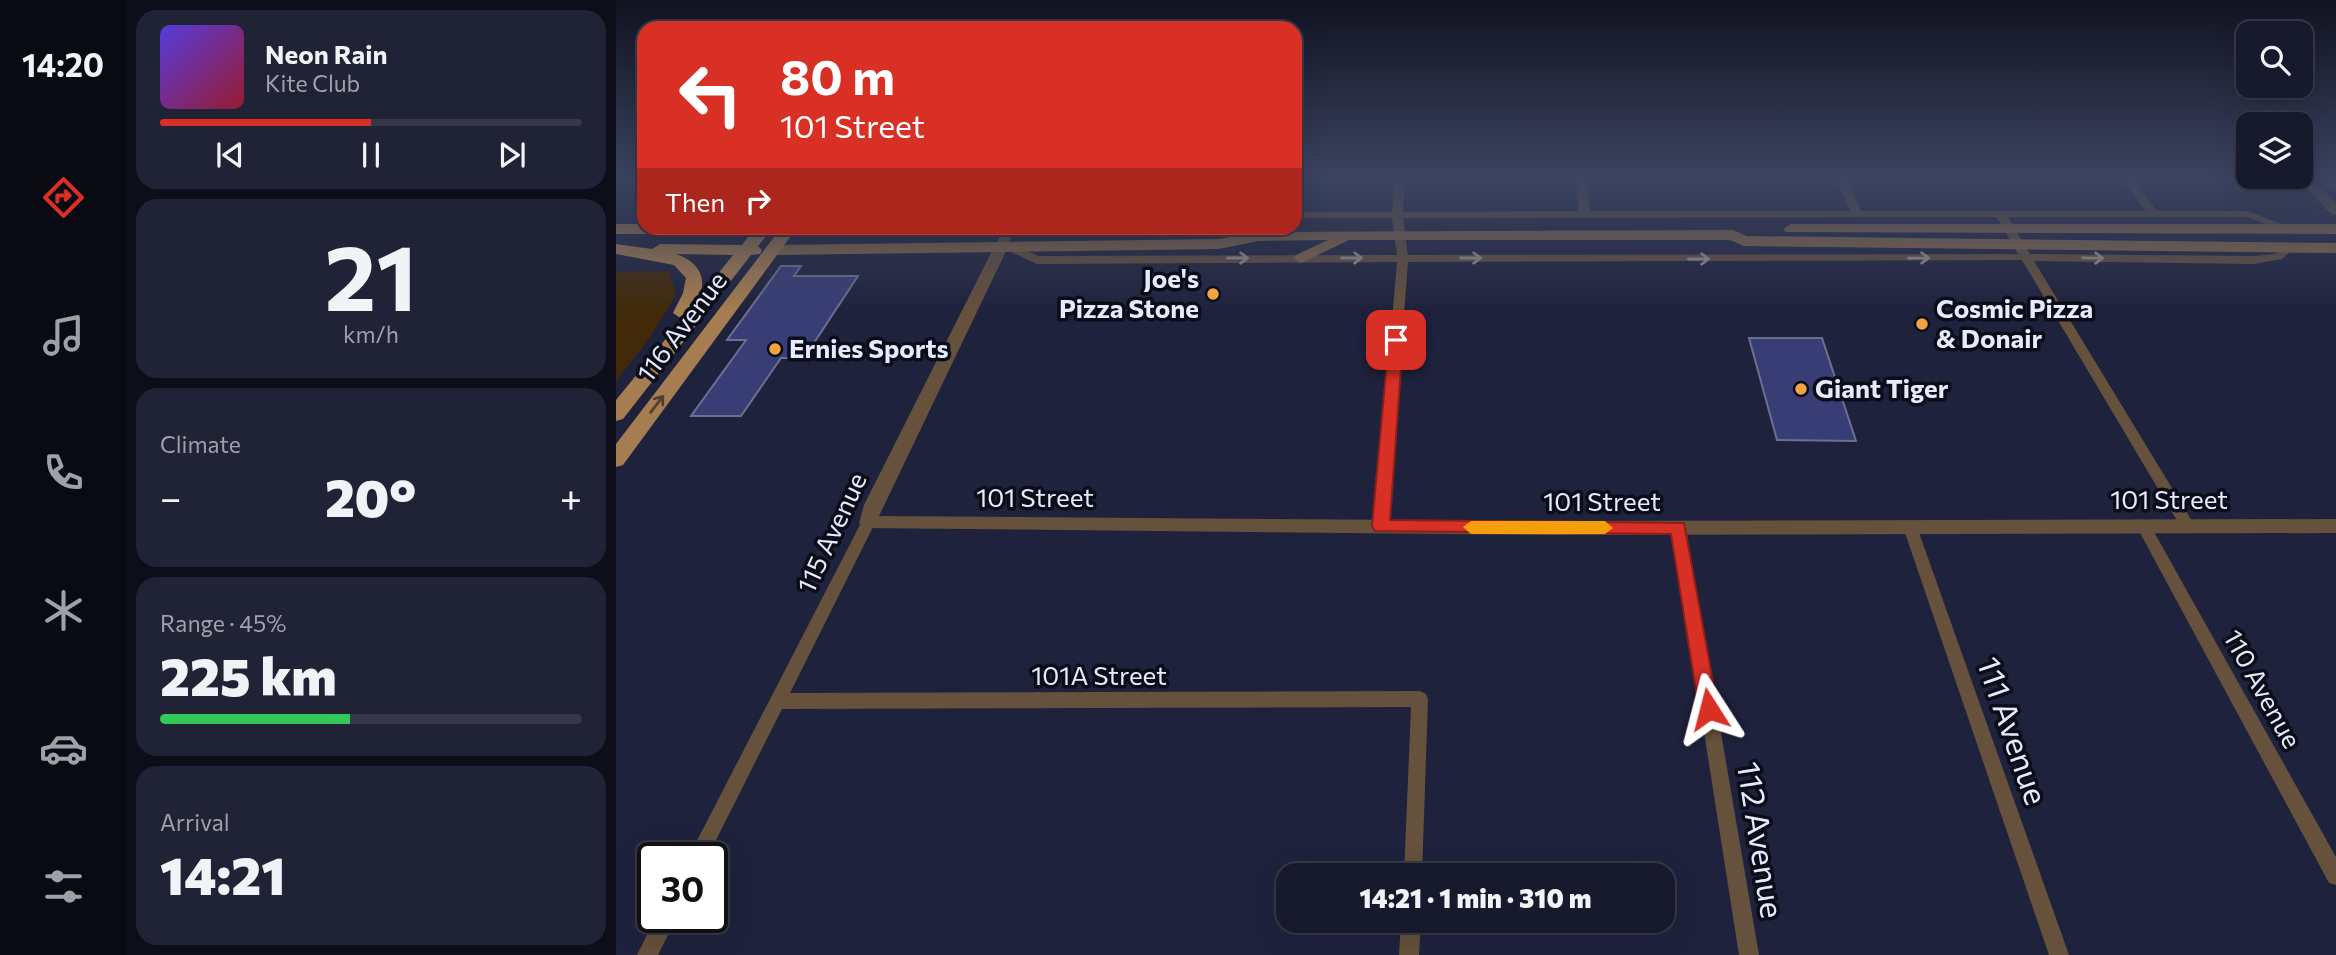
<!DOCTYPE html>
<meta charset="utf-8">
<style>
:root{--surface:#171a2d;--page:#202335;--text:#f1f3f6;--muted:#9ea1aa;--line:#363849;--accent:#d93025}
body{margin:0;font-family:Commissioner,sans-serif;background:var(--page);color:var(--text);height:100vh;display:flex;flex-direction:column;font-size:26px;white-space:nowrap}
*{box-sizing:border-box;margin:0}
p{font-size:23px;color:var(--muted)}
.icon{flex:none;width:38px;height:38px;fill:none;stroke:currentColor;stroke-width:2;stroke-linecap:round;stroke-linejoin:round}
.map{position:relative;flex:1;overflow:hidden}
.drawer{display:flex;flex-direction:column;gap:10px;padding:10px;background:#0d0e19;width:490px}
.drawer>*{flex:none}
.banner{position:absolute;left:21px;top:21px;width:665px;height:214px;border-radius:21px;box-shadow:0 7px 28px #0002,0 0 0 2px var(--line);background:#d93025;color:#fff;overflow:hidden}
.controls{position:absolute;left:1620px;top:21px;display:grid;gap:14px}
.controls a{display:grid;place-items:center;width:77px;height:77px;border-radius:14px;background:var(--surface);box-shadow:0 7px 28px #0002,0 0 0 2px var(--line);font-size:35px}
.speed{position:absolute;left:21px;top:842px;display:flex;gap:14px;font-size:35px;font-weight:700;text-align:center}
.speed>*{display:grid;place-content:center;width:91px;height:91px;border-radius:50%;background:var(--surface);box-shadow:0 7px 28px #0002,0 0 0 2px var(--line);line-height:1}
.speed .limit{border:4px solid #111;border-radius:10px;background:#fff;color:#111}
.pin{position:absolute;display:grid;place-items:center;width:60px;height:60px;color:#fff;margin:-30px;border-radius:14px;box-shadow:0 4px 10px #0006}
.me{position:absolute;width:77px;margin:-38px;rotate:351deg;stroke-linejoin:round;filter:drop-shadow(0 0 5px #0008)}
.turn{display:flex;align-items:center;gap:24px;height:147px;padding:0 28px;font-size:32px}
.turn .icon{width:91px;height:91px;stroke-width:2.5}
.turn b{display:block;font-size:49px;line-height:60px}
.then{display:flex;align-items:center;height:66px;padding:0 28px;background:#0003;gap:14px;font-size:26px}
.big{font-size:52px;font-weight:800;line-height:1.1}
.drawer .tile{flex:1;display:flex;flex-direction:column;justify-content:center;gap:10px;min-width:0;padding:0 24px;border-radius:21px;background:var(--page)}
.drawer .dial{align-items:center;gap:0}
.dial b{font-size:91px;line-height:1}
.song{display:flex;align-items:center;gap:21px}
.cover{width:84px;height:84px;border-radius:10px;background:linear-gradient(135deg,hsl(250 70% 55%),hsl(350 70% 35%))}
.played{height:7px;border-radius:4px;background:linear-gradient(90deg,var(--accent) 50%,var(--line) 50%)}
.keys{display:flex;justify-content:space-around;direction:ltr}
.heat{display:flex;justify-content:space-between;align-items:center;font-size:38px;direction:ltr}
.charge{height:10px;border-radius:5px;background:linear-gradient(90deg,#34c759 45%,var(--line) 0)}
.trip{position:absolute;left:660px;top:863px;width:399px;height:70px;border-radius:21px;background:var(--surface);box-shadow:0 7px 28px #0002,0 0 0 2px var(--line);font-weight:800;line-height:70px;text-align:center}
main{display:flex;flex:1;min-height:0}
.tabs{display:flex;flex-direction:column;width:126px;justify-content:space-around;align-items:center;background:#090a12;color:var(--muted)}
.tabs .icon{width:49px;height:49px}
.tabs .active{color:var(--accent)}
.tabs b{font-size:32px;color:var(--text)}
.map>svg:first-child{display:block}
.green{fill:#422909}
.building{fill:#383e75;stroke:#6b708f;stroke-width:2}
.lines{fill:none;stroke-linecap:round;stroke-linejoin:round}
.minor{fill:#65513c;fill-rule:evenodd}
.tertiary{fill:#65513c;fill-rule:evenodd}
.secondary{fill:#896a47;fill-rule:evenodd}
.primary{fill:#a57d50;fill-rule:evenodd}
.oneway{stroke:#a09692}
.oneway2{stroke:#503f31}
.route{fill:#d93025;stroke:#8d1f18;stroke-width:2}
.slow{fill:#f59e0b}
.poi-dot{fill:#f3a442;stroke:#0b0d18;stroke-width:2.5}
.labels{text-anchor:middle;stroke-width:7;stroke-linejoin:round;paint-order:stroke}
.poi-label{font-size:26px;font-weight:bold;fill:#e7eafc;stroke:#0b0d18;text-anchor:start}
.street-label{font-size:26px;fill:#e7eafc;stroke:#0b0d18}
.near-street-label{font-size:32px;fill:#e7eafc;stroke:#0b0d18}
</style>
<main>
<nav class="tabs">
<b>14:20</b>
<svg class="icon active" aria-label="directions" viewBox="0 0 24 24"><path d="M12 3l9 9-9 9-9-9zM9 14v-3h6M13 9l2 2-2 2"/></svg>
<svg class="icon" aria-label="music" viewBox="0 0 24 24"><path d="M9 18V5l10-2v13"/><circle cx="6" cy="18" r="3"/><circle cx="16" cy="16" r="3"/></svg>
<svg class="icon" aria-label="phone" viewBox="0 0 24 24"><path d="M5 4h4l2 5-3 2q2 4 5 5l2-3 5 2v4C11 20 4 13 5 4z"/></svg>
<svg class="icon" aria-label="climate" viewBox="0 0 24 24"><path d="M12 3v18M4 7l16 10M4 17L20 7"/></svg>
<svg class="icon" aria-label="car" viewBox="0 0 24 24"><path d="M5 17H2v-5l4-1 3-4h7l3 4 3 1v5h-3M9 17h6M6 11h13"/><circle cx="7" cy="17" r="2"/><circle cx="17" cy="17" r="2"/></svg>
<svg class="icon" aria-label="filters" viewBox="0 0 24 24"><path d="M4 7h16M4 17h16"/><circle cx="9" cy="7" r="2"/><circle cx="15" cy="17" r="2"/></svg>
</nav>
<section class="drawer">
<div class="tile">
<div class="song"><i class="cover"></i><div><b>Neon Rain</b><p>Kite Club</p></div></div>
<div class="played"></div>
<div class="keys"><svg class="icon" aria-label="previous" viewBox="0 0 24 24"><path d="M18 5L8 12l10 7zM5 5v14"/></svg><svg class="icon" aria-label="pause" viewBox="0 0 24 24"><path d="M8 5v14M16 5v14"/></svg><svg class="icon" aria-label="next" viewBox="0 0 24 24"><path d="M6 5l10 7-10 7zM19 5v14"/></svg></div>
</div>
<div class="tile dial"><b>21</b><p>km/h</p></div>
<div class="tile"><p>Climate</p>
<div class="heat"><a>−</a><b class="big">20°</b><a>+</a></div>
</div>
<div class="tile"><p>Range · 45%</p><b class="big">225 km</b><div class="charge"></div></div>
<div class="tile"><p>Arrival</p><b class="big">14:21</b></div>
</section>
<div class="map">
<svg width="1720" height="955" viewBox="0 0 1720 955">
<rect width="100%" height="100%" fill="#1f223c"/>
<!-- green -->
<path class="green" d="M53,271L60,295L31,342L0,381V272Z"/>
<!-- building -->
<path class="building" d="M165,266H185L178,276H242L188,358H165L125,416H75L130,340H111Z
M1133,338H1206L1240,441L1161,440Z"/>
<g class="lines">
<!-- minor -->
<path class="minor" d="M779,179H789L787,212L963,211L960,179H970L974,211H1234L1220,179H1230L1245,211H1530L1506,179H1516L1541,211H1632L1678,229L1673,232L1631,217H1392L1414,254L1637,256L1659,254L1672,245L1678,248L1666,259L1637,264L1418,261L1576,521L1578,525L1576,529H1566L1406,260L792,262L772,526L770,530H760L758,526L781,262L421,264L380,245L388,228H398L392,244L423,256L781,255L776,218H679V212H776ZM1381,217L1402,254L792,255L787,218Z
M252,517L257,519L259,523L174,693L804,691L810,694L812,699L806,875H788L795,707L166,709L91,858H72L247,519Z
M1294,521L1299,523L1301,527L1453,955H1433L1287,527L1289,523Z
M1528,521L1533,523L1720,857V885L1713,883L1523,531L1521,527L1523,523Z
M1063,522L1068,524L1070,528L1143,955H1123L1056,528L1058,524Z
M40,917H61L42,955H21Z
M785,920H805L803,955H783Z"/>
<!-- tertiary -->
<path class="tertiary" d="M1682,179H1695L1720,203V215L1715,214Z
M1704,179H1717L1720,181V192Z
M386,241L393,245L263,516L932,521L1720,519V533L932,535L246,528L243,523L248,505L379,245Z"/>
<!-- secondary -->
<path class="secondary" d="M1175,224H1720V234L1170,232L1167,229Z
M166,228H343L335,233L172,234L167,232Z
M412,228H623L638,232L1117,230L1131,236L1720,243V253L1128,246L1114,240H733L685,263L677,258L680,255L712,240L642,241L603,249L157,255L149,250L157,245L603,239L620,236L605,233H420Z"/>
<!-- primary -->
<path class="primary" d="M0,224H28V228L163,229L152,234L142,246L146,250L144,254L135,255L7,419L0,421V400L66,319L57,313L67,293L70,278L58,265L0,254V244L36,249L44,244L126,245L134,234H0ZM60,254L117,255L82,299C93,277 81,261 60,254Z
M165,228L180,229L7,465L0,467V444Z"/>
</g>
<!-- one-way arrows -->
<defs><path id="oneway-shaft" d="M-6 0H5M1.5-3L5.5 0L1.5 3" fill="none" stroke-width="1.6" stroke-linecap="round" stroke-linejoin="round" transform="scale(1.75)"/></defs>
<g class="oneway">
<use href="#oneway-shaft" transform="translate(622 258)"/>
<use href="#oneway-shaft" transform="translate(736 258)"/>
<use href="#oneway-shaft" transform="translate(855 258)"/>
<use href="#oneway-shaft" transform="translate(1303 258) rotate(-1)"/>
<use href="#oneway-shaft" transform="translate(1477 258) rotate(1)"/>
<use href="#oneway-shaft" transform="translate(1083 259)"/>
</g>
<use class="oneway2" href="#oneway-shaft" transform="translate(41 404) rotate(-53)"/>
<!-- sky -->
<linearGradient id="sky" x2="0" y2="1"><stop stop-color="#111321"/><stop offset="0.57" stop-color="#3c4461"/><stop offset="1" stop-color="#3c4461" stop-opacity="0"/></linearGradient>
<rect width="1720" height="312" fill="url(#sky)"/>
<!-- route -->
<path class="route" d="M780,335L787,340L774,520L1068,523L1102,709L1099,715L1093,718L1086,715L1083,709L1055,534L759,531L756,526L773,340Z"/>
<!-- slow -->
<path class="slow" d="M855,521H989L997,528L989,534H855L847,527Z"/>
<!-- markers -->
<g class="poi-dot">
<circle cx="597" cy="294" r="7"/>
<circle cx="1306" cy="324" r="7"/>
<circle cx="159" cy="349" r="7"/>
<circle cx="1185" cy="389" r="7"/>
</g>
<g class="labels">
<!-- poi labels -->
<g class="poi-label">
<text x="583" y="288" text-anchor="end">Joe's<tspan x="583" dy="30">Pizza Stone</tspan></text>
<text x="1320" y="318">Cosmic Pizza<tspan x="1320" dy="30">&amp; Donair</tspan></text>
<text x="173" y="358">Ernies Sports</text>
<text x="1199" y="398">Giant Tiger</text>
</g>
<!-- street labels -->
<g class="street-label">
<text transform="translate(66 327) rotate(-53)" y="9">116 Avenue</text>
<text x="419" y="507">101 Street</text>
<text x="1553" y="509">101 Street</text>
<text x="986" y="511">101 Street</text>
<text transform="translate(216 533) rotate(-65)" y="9">115 Avenue</text>
<text x="483" y="685">101A Street</text>
<text transform="translate(1646 689) rotate(61)" y="9">110 Avenue</text>
</g>
<!-- near-street labels -->
<g class="near-street-label">
<text transform="translate(1396 731) rotate(71)" y="11">111 Avenue</text>
<text transform="translate(1144 840) rotate(81)" y="11">112 Avenue</text>
</g>
</g>
</svg>
<div class="controls">
<a><svg class="icon" aria-label="search" viewBox="0 0 24 24"><circle cx="10" cy="10" r="6"/><path d="M15 15l6 6"/></svg></a>
<a><svg class="icon" aria-label="layers" viewBox="0 0 24 24"><path d="M12 4l9 5-9 5-9-5zM3 14l9 5 9-5"/></svg></a>
</div>
<div class="speed"><div class="limit">30</div></div>
<div class="pin" style="left:780px;top:340px;background:#d93025"><svg class="icon" aria-label="arrive" viewBox="0 0 24 24"><path d="M6 21V4h12l-3 4 3 4H6"/></svg></div>
<svg class="me" style="left:1093px;top:709px" viewBox="-20 -20 40 40"><path d="M0-17L14 15 0 8-14 15z" fill="#d93025" stroke="#fff" stroke-width="4"/></svg>
<div class="trip">14:21 · 1 min · 310 m</div>
<div class="banner">
<div class="turn"><svg class="icon" aria-label="left" viewBox="0 0 24 24"><path d="M17 20v-9H6M10 6l-5 5 5 5"/></svg><div><b>80 m</b>101 Street</div></div>
<div class="then">Then<svg class="icon" aria-label="right" viewBox="0 0 24 24"><path d="M7 20v-9h11M14 6l5 5-5 5"/></svg></div>
</div>
</div>
</main>
